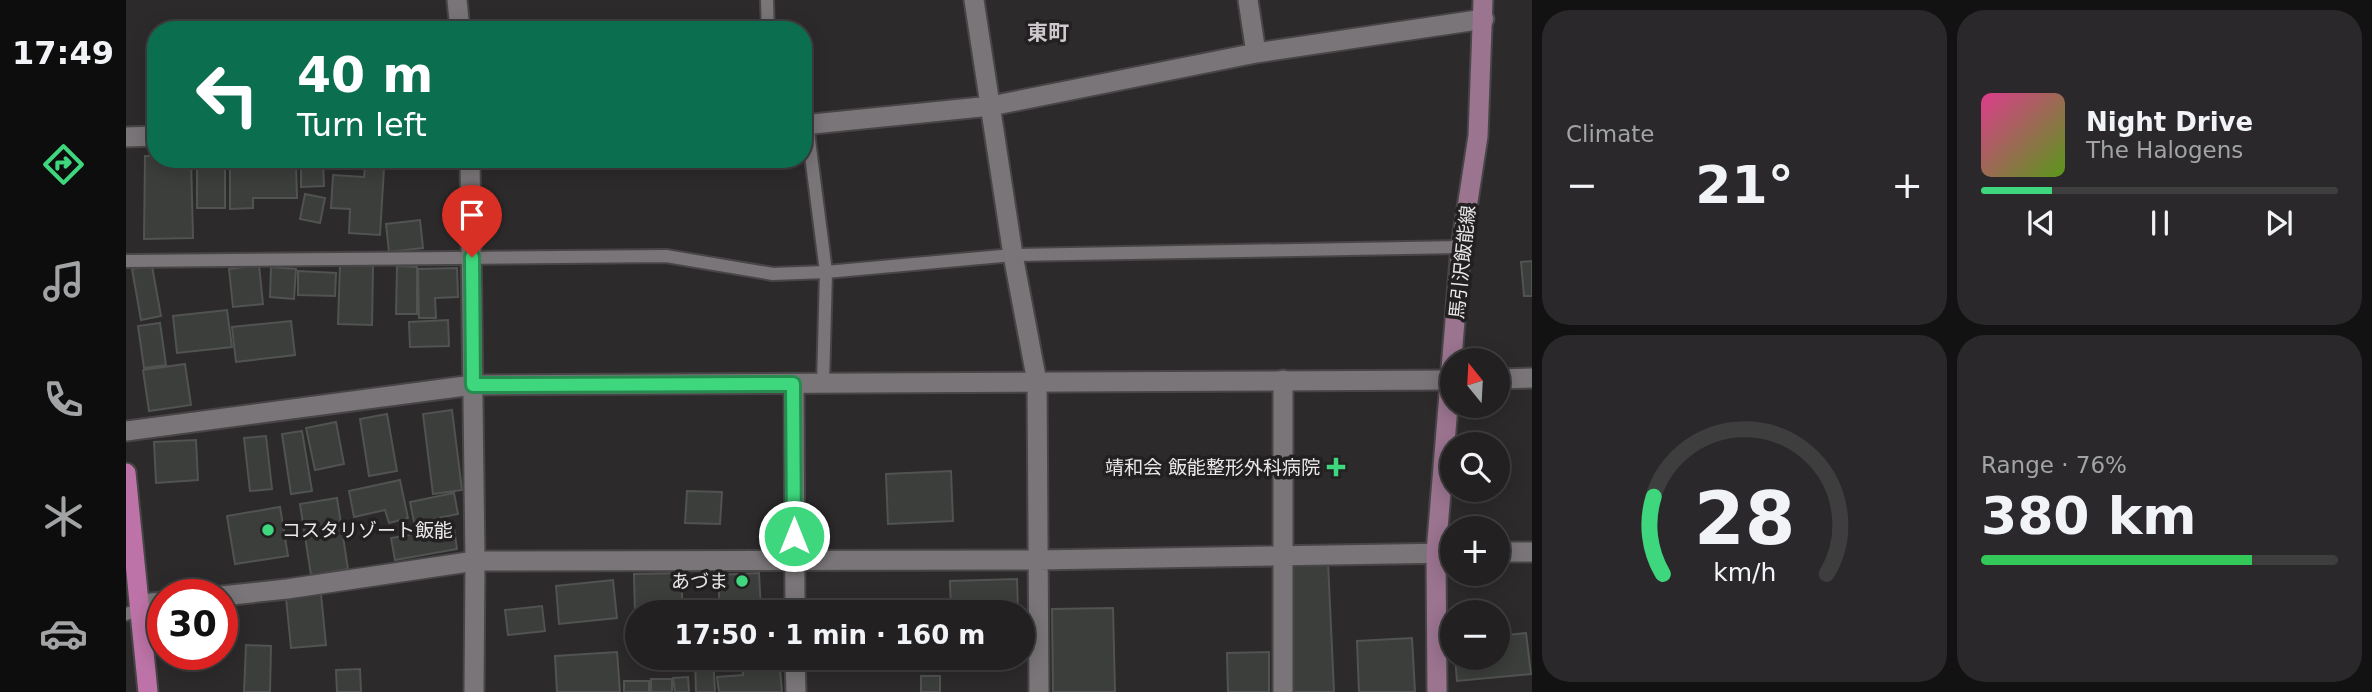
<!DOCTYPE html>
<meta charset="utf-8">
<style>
:root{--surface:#222021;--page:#2a282a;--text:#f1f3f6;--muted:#a2a3a5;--line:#3f3e3f;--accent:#3ed77d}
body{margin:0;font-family:"DejaVu Sans","Noto Sans JP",sans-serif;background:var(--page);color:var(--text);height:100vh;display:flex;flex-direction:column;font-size:26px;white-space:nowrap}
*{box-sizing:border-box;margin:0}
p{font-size:23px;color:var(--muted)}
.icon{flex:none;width:38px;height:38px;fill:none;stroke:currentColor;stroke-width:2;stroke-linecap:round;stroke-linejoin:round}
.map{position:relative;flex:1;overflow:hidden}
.sheet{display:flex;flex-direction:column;gap:10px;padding:10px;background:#131212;width:840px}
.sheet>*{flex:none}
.top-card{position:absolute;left:21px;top:21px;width:665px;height:147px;border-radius:28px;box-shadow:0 4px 18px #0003,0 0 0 2px var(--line);background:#0b6e4f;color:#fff;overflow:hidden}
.needle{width:46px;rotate:342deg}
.tools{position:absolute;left:1314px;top:348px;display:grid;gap:14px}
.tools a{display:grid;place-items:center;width:70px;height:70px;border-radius:50%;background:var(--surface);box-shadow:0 4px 18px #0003,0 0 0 2px var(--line);font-size:35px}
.speed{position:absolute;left:21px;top:579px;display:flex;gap:14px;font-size:35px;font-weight:700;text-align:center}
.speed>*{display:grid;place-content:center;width:91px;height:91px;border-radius:50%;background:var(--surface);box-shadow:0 4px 18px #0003,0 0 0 2px var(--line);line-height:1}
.speed .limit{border:10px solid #d22;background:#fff;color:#111}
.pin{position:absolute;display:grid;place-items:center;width:60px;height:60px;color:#fff;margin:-72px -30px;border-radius:50% 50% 50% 0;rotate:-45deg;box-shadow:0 0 7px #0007}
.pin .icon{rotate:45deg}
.me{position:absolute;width:77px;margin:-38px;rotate:0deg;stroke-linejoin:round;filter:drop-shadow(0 0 5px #0008)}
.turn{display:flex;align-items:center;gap:24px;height:147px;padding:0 35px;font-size:32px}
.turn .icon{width:91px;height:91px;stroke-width:2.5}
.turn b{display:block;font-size:49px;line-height:60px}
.big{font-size:52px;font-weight:700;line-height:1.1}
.sheet .card{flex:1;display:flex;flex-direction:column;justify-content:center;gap:10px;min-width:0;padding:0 24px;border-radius:28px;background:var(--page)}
.sheet .dial{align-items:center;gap:0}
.dial svg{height:182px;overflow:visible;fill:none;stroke:var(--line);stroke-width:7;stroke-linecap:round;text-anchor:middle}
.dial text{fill:var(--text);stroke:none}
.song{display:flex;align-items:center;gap:21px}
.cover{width:84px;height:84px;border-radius:10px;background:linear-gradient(135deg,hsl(330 70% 55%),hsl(90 70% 35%))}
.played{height:7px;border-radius:4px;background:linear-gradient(90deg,var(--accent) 20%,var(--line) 20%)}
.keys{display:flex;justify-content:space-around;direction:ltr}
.heat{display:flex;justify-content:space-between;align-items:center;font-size:38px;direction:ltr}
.charge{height:10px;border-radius:5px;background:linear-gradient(90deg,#34c759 76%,var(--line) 0)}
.sheet .tiles{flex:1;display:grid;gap:10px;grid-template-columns:repeat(2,1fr)}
.trip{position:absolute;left:499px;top:600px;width:410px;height:70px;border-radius:35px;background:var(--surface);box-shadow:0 4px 18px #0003,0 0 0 2px var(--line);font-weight:700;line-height:70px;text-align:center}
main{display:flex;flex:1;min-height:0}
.dock{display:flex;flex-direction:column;width:126px;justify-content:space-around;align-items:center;background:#0e0d0d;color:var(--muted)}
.dock .icon{width:49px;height:49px}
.dock .on{color:var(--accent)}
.dock b{font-size:32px;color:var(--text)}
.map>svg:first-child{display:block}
.building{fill:#3b3e3b;stroke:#505351;stroke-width:2}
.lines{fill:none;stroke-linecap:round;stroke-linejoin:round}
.service-casing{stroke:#484547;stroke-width:16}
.minor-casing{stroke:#484547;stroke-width:23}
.tertiary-casing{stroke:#484547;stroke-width:23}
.secondary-casing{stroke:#484547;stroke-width:23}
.primary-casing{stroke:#484547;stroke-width:23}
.service{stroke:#797578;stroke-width:12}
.minor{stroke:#797578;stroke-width:19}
.tertiary{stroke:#797578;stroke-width:19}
.secondary{stroke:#9b7490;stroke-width:19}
.primary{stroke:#bd73a7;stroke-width:19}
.route-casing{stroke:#288c51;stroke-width:18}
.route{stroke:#3ed77d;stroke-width:12}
.poi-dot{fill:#3ed77d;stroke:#232022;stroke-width:2.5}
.labels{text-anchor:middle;stroke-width:7;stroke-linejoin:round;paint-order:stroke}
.street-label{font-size:19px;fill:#eae7e9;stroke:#232022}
.poi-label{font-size:19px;fill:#eae7e9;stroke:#232022;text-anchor:end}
.neighbourhood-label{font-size:21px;font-weight:bold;fill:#cdc9cc;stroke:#232022}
</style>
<main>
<nav class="dock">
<b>17:49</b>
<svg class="icon on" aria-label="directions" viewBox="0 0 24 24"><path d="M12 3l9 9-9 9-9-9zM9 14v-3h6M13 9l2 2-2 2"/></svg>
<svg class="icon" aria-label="music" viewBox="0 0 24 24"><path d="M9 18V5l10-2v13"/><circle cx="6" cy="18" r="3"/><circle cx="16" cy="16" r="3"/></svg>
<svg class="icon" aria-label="phone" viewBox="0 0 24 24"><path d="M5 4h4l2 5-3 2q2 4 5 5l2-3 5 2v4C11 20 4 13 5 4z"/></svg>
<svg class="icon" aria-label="climate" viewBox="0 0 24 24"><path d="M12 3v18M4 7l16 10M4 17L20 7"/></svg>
<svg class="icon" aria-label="car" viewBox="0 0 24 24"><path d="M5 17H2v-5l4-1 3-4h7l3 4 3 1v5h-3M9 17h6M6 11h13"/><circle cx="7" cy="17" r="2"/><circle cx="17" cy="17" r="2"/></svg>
</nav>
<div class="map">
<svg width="1406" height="692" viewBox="0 0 1406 692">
<rect width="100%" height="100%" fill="#2d2a2c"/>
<!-- building -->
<path class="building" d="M19,156H30V159H65L67,238L18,239Z
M175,159H197L198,186L175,187Z
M71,162H99V208H71Z
M104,164H170L171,198H127V208L104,209Z
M239,167L258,168L254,235L223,233L224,209L205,208L207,175L238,177Z
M179,194L199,198L194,223L174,219Z
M294,220L297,248L263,252L260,224Z
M1406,261V296H1398L1395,262Z
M133,265L137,304L107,307L103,269Z
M214,265L247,266L246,325L212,324Z
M26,266L35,316L15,320L6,269Z
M271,266L291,267V314H270Z
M145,267L170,269L168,299L144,297Z
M331,268L332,297L309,298L310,318H293L292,269Z
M172,271L210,273L209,296L172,295Z
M101,310L106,347L51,353L47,316Z
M322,320L323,346L284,347L283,322Z
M165,321L169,355L110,362L106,327Z
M34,323L40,365L18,368L12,326Z
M59,364L65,405L23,411L17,370Z
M326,410L336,490L307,494L297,414Z
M261,414L271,471L243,476L234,419Z
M210,422L218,464L189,470L180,428Z
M176,431L186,491L165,494L156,434Z
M140,436L146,489L124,491L118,438Z
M70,440L72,480L30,483L28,442Z
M825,471L827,521L762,524L760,474Z
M274,480L282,518L263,523L259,510L228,517L223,491Z
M561,491L596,492L594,524L559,523Z
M328,493L332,514L307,519L309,528L290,532L284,502Z
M211,498L222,569L185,575L174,504Z
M154,507L162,556L109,564L101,516Z
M328,528L331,549L269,560L265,538Z
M1202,562L1208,692H1167L1161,564Z
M556,573V612H511V616H509L508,574Z
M633,573L635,611L594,612L592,575Z
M891,579L892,612H825L824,581Z
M487,580L491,618L433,624L430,586Z
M195,594L200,645L165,648L160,598Z
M416,606L419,631L382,635L379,610Z
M987,608L989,692H927L926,609Z
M1400,633L1405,674L1331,681L1329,658H1372V636Z
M1286,638L1289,692H1233L1231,641Z
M120,645L145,646L144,692H118Z
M491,652L494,692H431L429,656Z
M1143,652V692H1102L1101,653Z
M569,658H587L589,692H570Z
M615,658H653L656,692H593L591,677L617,675Z
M770,658H802V666L771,667Z
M234,669L235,692H211L210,670Z
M795,676H814V692H795Z
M562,677L563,692H549L547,678Z
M525,679H546V692H525Z
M498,681H523V692H498Z"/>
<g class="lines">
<!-- service casing -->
<g class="service-casing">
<path id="service" d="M641,0L642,30
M681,124L700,272L697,383
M0,261L540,256L647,274L700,272L887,255L1335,247
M0,614L14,610"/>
</g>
<!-- minor casing -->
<g class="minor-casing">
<path id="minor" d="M331,0L334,30
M848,0L887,255L911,382L913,692
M1122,0L1130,53
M677,125L865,106L1130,53L1358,19
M0,137L30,136
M344,159L349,561L348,692
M668,384L669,612
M1372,552H1406
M96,596L161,589L349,561L912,560L1326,553
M14,604L37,602
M669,658L670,692
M1157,692V380"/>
</g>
<!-- tertiary casing -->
<g class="tertiary-casing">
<path id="tertiary" d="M1372,379L1406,378
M0,431L347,385L1326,380"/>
</g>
<!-- secondary casing -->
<g class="secondary-casing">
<path id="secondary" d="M1311,692L1310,553L1335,247L1352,136L1357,0"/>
</g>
<!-- primary casing -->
<g class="primary-casing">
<path id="primary" d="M0,473L22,692"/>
</g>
<!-- service -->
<use href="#service" class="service"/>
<!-- minor -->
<use href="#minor" class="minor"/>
<!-- tertiary -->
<use href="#tertiary" class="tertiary"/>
<!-- secondary -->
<use href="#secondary" class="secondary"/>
<!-- primary -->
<use href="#primary" class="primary"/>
</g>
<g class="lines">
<!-- route casing -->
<g class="route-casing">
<path id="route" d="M346,257L347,385L667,384L668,536"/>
</g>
<!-- route -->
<use href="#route" class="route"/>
</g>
<!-- markers -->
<g class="poi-dot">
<path d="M1206.5 456.5h7v7h7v7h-7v7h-7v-7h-7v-7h7z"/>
<circle cx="142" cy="530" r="7"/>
<circle cx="616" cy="581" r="7"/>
</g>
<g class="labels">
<!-- street labels -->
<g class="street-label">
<text transform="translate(1336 262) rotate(-84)" y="7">馬引沢飯能線</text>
</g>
<!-- poi labels -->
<g class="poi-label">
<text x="1194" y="474">靖和会 飯能整形外科病院</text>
<text x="156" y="537" text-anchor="start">コスタリゾート飯能</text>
<text x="602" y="588">あづま</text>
</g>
<!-- neighbourhood labels -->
<g class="neighbourhood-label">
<text x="922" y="40">東町</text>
</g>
</g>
</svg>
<div class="tools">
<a><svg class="needle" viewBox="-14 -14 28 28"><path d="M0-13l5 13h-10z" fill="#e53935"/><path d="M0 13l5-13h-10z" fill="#a2a3a5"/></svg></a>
<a><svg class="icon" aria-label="search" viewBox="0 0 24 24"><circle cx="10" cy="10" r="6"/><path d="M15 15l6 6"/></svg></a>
<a>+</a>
<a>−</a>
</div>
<div class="speed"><div class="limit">30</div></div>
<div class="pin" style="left:346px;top:257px;background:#d93025"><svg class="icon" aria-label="arrive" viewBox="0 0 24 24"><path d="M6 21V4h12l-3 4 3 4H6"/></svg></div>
<svg class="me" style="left:668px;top:536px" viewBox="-20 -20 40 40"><circle r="17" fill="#3ed77d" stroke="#fff" stroke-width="3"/><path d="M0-11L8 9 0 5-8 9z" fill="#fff"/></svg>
<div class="trip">17:50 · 1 min · 160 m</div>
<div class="top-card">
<div class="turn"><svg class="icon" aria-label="left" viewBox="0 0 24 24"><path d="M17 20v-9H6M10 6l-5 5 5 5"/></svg><div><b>40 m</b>Turn left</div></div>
</div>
</div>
<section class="sheet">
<div class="tiles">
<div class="card"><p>Climate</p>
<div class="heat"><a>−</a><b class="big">21°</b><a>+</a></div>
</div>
<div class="card">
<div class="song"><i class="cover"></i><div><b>Night Drive</b><p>The Halogens</p></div></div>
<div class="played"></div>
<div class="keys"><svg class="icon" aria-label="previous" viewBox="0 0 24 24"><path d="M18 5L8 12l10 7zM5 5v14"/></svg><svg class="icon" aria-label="pause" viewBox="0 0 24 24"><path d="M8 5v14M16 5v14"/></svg><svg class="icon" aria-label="next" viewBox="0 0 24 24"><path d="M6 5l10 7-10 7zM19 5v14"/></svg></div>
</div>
<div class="card dial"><svg viewBox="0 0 100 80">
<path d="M14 69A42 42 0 1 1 86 69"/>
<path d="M14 69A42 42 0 0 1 10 35" stroke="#3ed77d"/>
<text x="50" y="56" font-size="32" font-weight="700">28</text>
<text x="50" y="72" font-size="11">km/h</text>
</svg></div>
<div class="card"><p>Range · 76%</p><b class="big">380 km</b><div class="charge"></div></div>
</div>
</section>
</main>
